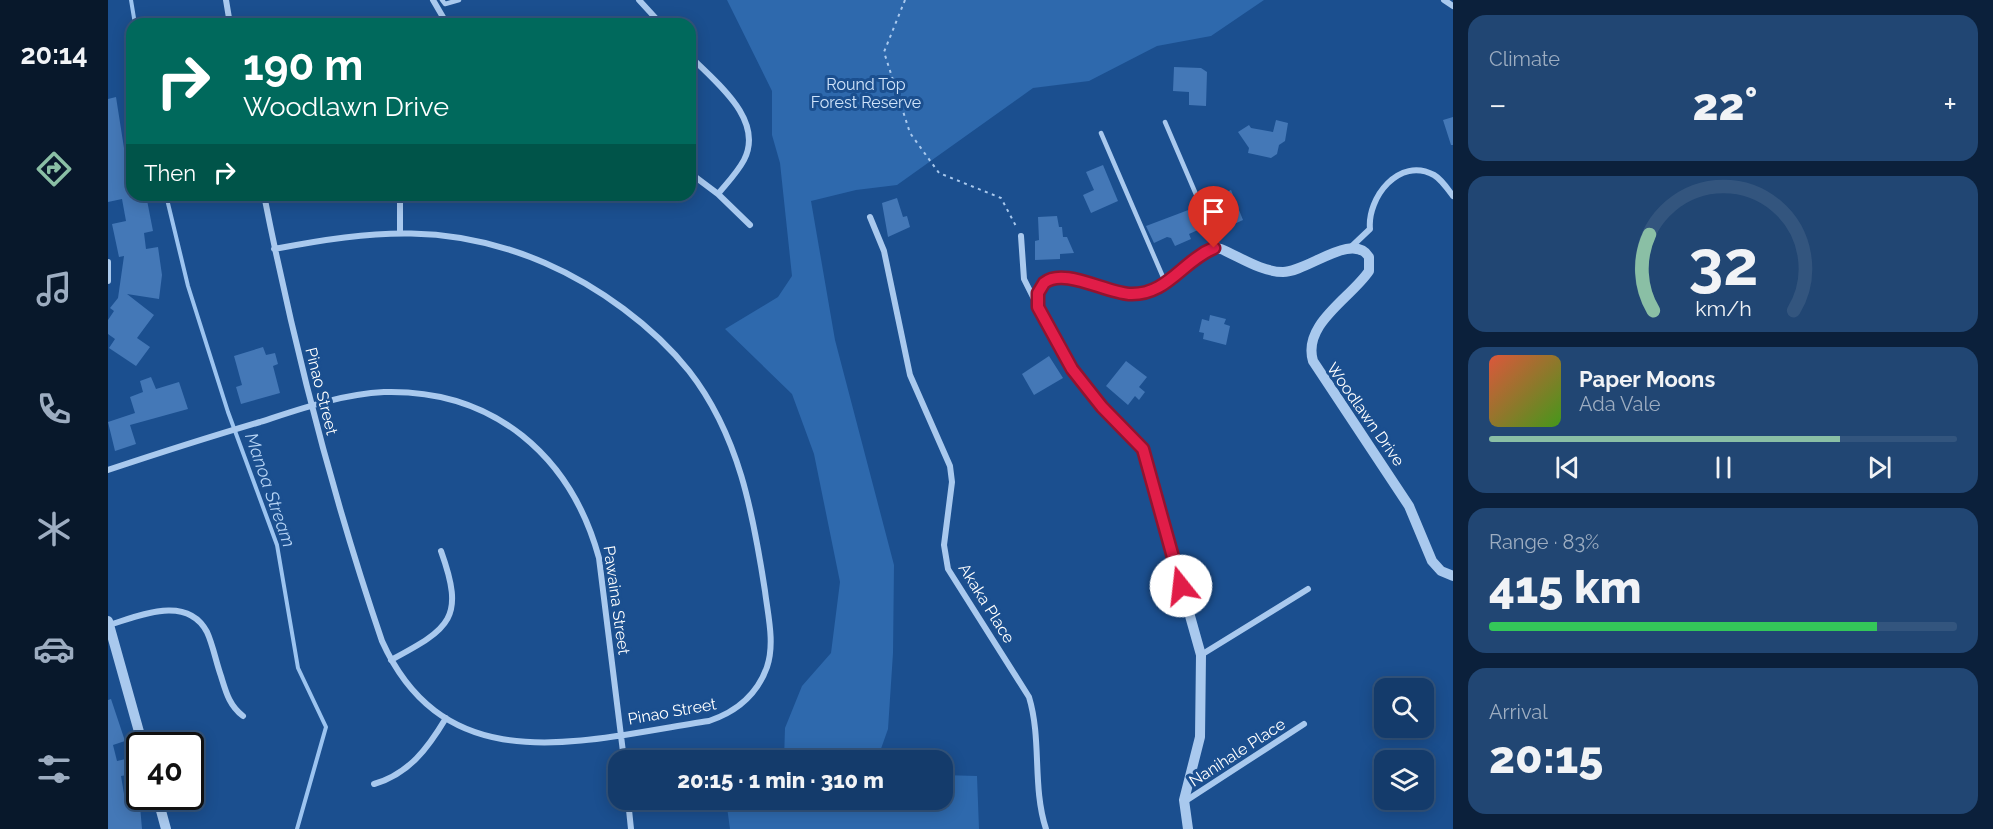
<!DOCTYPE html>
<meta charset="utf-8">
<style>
:root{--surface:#143b6b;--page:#214673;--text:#f1f3f6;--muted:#9dadc1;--line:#33557e;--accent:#8abfa5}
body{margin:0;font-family:Raleway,sans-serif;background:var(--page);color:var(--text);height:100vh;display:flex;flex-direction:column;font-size:22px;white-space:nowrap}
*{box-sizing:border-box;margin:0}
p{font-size:20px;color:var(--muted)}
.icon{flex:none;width:33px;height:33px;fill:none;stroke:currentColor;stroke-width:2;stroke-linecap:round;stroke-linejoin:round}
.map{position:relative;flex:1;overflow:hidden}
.side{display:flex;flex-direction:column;gap:15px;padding:15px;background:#0b203b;width:540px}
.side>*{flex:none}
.top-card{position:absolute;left:18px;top:18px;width:570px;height:183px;border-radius:18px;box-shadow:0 3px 15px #0003,0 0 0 2px var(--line);background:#00695c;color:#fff;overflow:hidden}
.tools{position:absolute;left:1266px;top:678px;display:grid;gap:12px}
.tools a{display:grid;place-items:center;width:60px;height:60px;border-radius:12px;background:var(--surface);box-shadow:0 3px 15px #0003,0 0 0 2px var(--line);font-size:30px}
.speed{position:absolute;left:18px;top:732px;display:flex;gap:12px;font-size:30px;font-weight:700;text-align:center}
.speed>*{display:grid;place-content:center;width:78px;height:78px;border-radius:50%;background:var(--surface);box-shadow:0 3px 15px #0003,0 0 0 2px var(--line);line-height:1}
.speed .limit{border:3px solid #111;border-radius:9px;background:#fff;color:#111}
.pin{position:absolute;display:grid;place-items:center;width:51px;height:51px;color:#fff;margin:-62px -26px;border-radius:50% 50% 50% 0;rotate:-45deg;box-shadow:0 0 6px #0007}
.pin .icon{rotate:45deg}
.me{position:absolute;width:66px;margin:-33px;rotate:344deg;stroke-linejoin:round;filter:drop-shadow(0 0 4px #0008)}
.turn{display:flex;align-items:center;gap:21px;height:126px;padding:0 18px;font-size:27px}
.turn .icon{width:78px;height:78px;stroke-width:2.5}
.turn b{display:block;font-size:42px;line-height:51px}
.then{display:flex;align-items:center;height:57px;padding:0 18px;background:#0003;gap:12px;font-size:22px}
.big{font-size:45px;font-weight:800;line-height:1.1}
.side .widget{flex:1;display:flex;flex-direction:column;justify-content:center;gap:9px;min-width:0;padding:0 21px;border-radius:18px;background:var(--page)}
.side .dial{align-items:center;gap:0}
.dial svg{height:156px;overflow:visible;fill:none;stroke:var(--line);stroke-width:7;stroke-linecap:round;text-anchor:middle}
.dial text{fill:var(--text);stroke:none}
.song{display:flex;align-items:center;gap:18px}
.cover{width:72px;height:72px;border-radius:9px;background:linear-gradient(135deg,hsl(10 70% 55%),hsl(100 70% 35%))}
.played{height:6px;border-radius:3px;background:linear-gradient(90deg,var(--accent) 75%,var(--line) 75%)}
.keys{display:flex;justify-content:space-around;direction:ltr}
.heat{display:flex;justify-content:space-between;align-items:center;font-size:33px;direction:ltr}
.charge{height:9px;border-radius:4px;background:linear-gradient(90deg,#34c759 83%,var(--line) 0)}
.trip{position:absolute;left:500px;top:750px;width:345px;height:60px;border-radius:18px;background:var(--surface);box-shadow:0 3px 15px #0003,0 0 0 2px var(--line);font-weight:800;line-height:60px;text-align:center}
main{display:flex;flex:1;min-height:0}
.tab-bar{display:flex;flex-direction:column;width:108px;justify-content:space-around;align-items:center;background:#08182b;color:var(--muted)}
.tab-bar .icon{width:42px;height:42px}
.tab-bar .current{color:var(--accent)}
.tab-bar b{font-size:27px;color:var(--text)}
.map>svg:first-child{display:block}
.green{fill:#2e69ad}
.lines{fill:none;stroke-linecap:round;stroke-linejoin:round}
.stream{stroke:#9cc4f0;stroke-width:4}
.building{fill:#4478b7}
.path{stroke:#a9c9ee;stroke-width:2;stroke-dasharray:3 4.5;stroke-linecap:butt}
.service{stroke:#a9c9ee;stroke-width:4.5}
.minor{stroke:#a9c9ee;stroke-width:6}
.tertiary{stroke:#a9c9ee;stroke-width:10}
.route-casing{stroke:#92132f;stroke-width:15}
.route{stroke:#e11d48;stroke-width:10}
.labels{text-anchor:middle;stroke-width:6;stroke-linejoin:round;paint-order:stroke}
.park-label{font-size:16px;fill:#cfe3fa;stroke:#1b4f8f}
.street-label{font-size:16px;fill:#fff;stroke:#1b4f8f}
.water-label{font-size:18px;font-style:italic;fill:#b5d3f5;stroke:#1b4f8f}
</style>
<main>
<nav class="tab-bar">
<b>20:14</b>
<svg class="icon current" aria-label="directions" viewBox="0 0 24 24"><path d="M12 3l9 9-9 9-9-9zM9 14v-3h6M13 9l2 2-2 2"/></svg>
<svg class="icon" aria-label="music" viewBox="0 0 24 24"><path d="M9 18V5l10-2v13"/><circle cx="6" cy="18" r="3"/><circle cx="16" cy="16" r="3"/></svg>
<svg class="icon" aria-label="phone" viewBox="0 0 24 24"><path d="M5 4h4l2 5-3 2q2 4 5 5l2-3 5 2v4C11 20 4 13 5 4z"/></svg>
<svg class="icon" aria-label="climate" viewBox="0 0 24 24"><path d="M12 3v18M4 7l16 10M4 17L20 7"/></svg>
<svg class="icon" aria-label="car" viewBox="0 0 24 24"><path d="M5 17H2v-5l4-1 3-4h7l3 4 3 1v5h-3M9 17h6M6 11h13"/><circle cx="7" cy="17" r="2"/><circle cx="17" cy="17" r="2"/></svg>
<svg class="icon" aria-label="filters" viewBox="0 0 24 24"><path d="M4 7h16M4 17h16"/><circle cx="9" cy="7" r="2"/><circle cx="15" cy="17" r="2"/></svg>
</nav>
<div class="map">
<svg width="1345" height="829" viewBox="0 0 1345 829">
<rect width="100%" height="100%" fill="#1b4f8f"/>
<!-- green -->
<path class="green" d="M619,0H1156L1103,36L1049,46L981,81L925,88L789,185L748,190L703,201L727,340L786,565L785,653L780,729L769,760H676L677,728L694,686L723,653L732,582L706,454L684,394L617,329L670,297L684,276L672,163L664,135V91Z
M834,775L869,776L871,829H622L618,800H834Z"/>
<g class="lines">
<!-- stream -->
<path class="stream" d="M23,0L27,24
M58,195L80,286L120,412L169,545L190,668L218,727L189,829"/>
</g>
<!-- building -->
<path class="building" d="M1066,67L1093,68L1099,72L1098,106L1081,105V92L1065,91Z
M8,97L16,148L24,146V195H38L45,231L36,233L38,249L50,247L54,275L51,299L19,294L46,315L29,338L42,347L28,366L1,348L7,339L0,334V320L6,311L2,308L10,298L16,256L11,257L4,224L18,221L14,199L0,202V99Z
M1345,117V145H1343L1335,120Z
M1168,120L1180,123L1177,141L1171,145L1169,154L1163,158L1140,153L1141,148L1130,132L1141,125L1143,128L1165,132Z
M995,165L1010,201L983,213L975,195L986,190L978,172Z
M1123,190L1135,220L1115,229L1105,209L1111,206L1107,198Z
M789,198L795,217L799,216L802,227L780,237L774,203Z
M1083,209L1092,229L1081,234L1083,239L1067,246L1063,238L1059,237L1046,243L1038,226Z
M949,216L951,227H954L955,237H959L966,253L952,254V259L927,260V241L931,240L930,217Z
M1102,315L1118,319L1116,324L1122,326L1118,345L1095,339L1096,333L1091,332L1094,319L1101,321Z
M155,347L158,355L167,353L170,364L165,366L172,393L133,404L128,387L134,385L126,356Z
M941,356L955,378L926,395L914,374Z
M1018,361L1039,377L1031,387L1037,392L1031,400L1027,396L1020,405L998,386Z
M43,377L48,389L71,382L80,409L22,425L28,444L7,451L0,422L27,413L22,397L35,392L32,381Z
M3,699L17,741L5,745L9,761L22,758L25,774L13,776L16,794H21L22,806H32L34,829H0V700Z"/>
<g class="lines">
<!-- path -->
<path class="path" d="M797,0L776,52L802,133L831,173L893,198L909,228"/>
<!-- service -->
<path class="service" d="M334,0L337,4L351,0
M1057,122L1111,248
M993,133L1058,284"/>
<!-- minor -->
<path class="minor" d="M118,0L122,24
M325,0L339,24
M531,0L553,24
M1336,0L1345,6
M582,56C607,82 657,119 636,160C629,173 619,183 610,194
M582,173L610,194L642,225
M156,195C186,346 224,495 274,641C339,785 479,739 601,721C628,712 649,695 659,667C667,643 660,616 657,591C645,513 631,435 581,371C545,326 490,286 437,263C342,222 265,230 166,249
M762,217L776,251L802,375L842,466L844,482L836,545L840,569L921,697C934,740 924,786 938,829
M292,232V195
M913,236L916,279L927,301
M1243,247L1262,229C1259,198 1291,156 1326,175C1333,179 1340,189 1345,196
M0,262V281
M0,470C51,453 101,437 152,422C192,409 234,394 276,392C386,389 463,456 491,558L516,760
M1,625C31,616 79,594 99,632C105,645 108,662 113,676C118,692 121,705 135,716
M1093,655L1200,589
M283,660C343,628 357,618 333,551
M266,784C301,774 320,748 338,718
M520,800L523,829
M1076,802L1196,724"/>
<!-- tertiary -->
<path class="tertiary" d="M0,621L35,746
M49,796L58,829
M1080,829L1076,800L1092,737L1093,655L1035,449L994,407L964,369L930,307L929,297L933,287L939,280L953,276C986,283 1024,307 1057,285C1073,274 1087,256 1106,248L1113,249C1132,257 1154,272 1175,272C1199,272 1245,231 1261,257V271C1243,298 1194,324 1205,361L1301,506L1324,561L1333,571L1345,576"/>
</g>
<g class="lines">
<!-- route casing -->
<g class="route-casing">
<path id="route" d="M1073,586L1035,449L994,407L964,369L930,307V293L936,283C955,267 996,292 1021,294C1059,296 1074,261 1106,248"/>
</g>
<!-- route -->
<use href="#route" class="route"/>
</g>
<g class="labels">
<!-- park labels -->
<g class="park-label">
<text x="758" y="90">Round Top<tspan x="758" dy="18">Forest Reserve</tspan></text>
</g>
<!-- street labels -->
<g class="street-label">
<text transform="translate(214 391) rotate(76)" y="6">Pinao Street</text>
<text transform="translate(1258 414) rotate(55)" y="6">Woodlawn Drive</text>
<text transform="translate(509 600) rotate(82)" y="6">Pawaina Street</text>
<text transform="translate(879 603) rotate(58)" y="6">Akaka Place</text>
<text transform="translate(564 711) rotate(-10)" y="6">Pinao Street</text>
<text transform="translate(1129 752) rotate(-33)" y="6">Nanihale Place</text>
</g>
<!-- water labels -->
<g class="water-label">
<text transform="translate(162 490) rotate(71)" y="6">Manoa Stream</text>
</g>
</g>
</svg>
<div class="tools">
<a><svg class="icon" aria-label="search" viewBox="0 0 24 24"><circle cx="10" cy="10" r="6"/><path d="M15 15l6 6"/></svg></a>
<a><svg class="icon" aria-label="layers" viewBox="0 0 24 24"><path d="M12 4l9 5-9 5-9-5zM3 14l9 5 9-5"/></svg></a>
</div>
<div class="speed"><div class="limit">40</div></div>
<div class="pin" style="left:1106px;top:248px;background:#d93025"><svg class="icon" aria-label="arrive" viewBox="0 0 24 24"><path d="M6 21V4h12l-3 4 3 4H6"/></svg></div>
<svg class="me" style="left:1073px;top:586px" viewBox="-20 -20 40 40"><circle r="19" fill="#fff"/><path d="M0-13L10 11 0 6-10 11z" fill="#e11d48"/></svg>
<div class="trip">20:15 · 1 min · 310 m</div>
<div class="top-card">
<div class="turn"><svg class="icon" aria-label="right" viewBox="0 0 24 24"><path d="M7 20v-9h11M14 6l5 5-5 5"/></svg><div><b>190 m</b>Woodlawn Drive</div></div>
<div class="then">Then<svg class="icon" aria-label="right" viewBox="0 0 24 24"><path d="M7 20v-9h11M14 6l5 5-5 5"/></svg></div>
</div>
</div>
<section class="side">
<div class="widget"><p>Climate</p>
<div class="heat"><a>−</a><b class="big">22°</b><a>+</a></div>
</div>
<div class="widget dial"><svg viewBox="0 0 100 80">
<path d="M14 69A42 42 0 1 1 86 69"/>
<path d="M14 69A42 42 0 0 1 12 30" stroke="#8abfa5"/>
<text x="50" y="56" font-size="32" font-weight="700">32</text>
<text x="50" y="72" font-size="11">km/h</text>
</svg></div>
<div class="widget">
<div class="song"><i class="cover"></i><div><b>Paper Moons</b><p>Ada Vale</p></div></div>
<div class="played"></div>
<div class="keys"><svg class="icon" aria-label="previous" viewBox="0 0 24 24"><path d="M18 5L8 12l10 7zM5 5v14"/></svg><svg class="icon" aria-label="pause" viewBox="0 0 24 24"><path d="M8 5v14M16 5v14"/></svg><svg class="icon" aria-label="next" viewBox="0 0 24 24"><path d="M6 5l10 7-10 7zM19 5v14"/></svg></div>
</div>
<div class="widget"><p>Range · 83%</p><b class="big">415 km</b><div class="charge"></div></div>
<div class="widget"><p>Arrival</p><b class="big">20:15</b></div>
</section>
</main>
